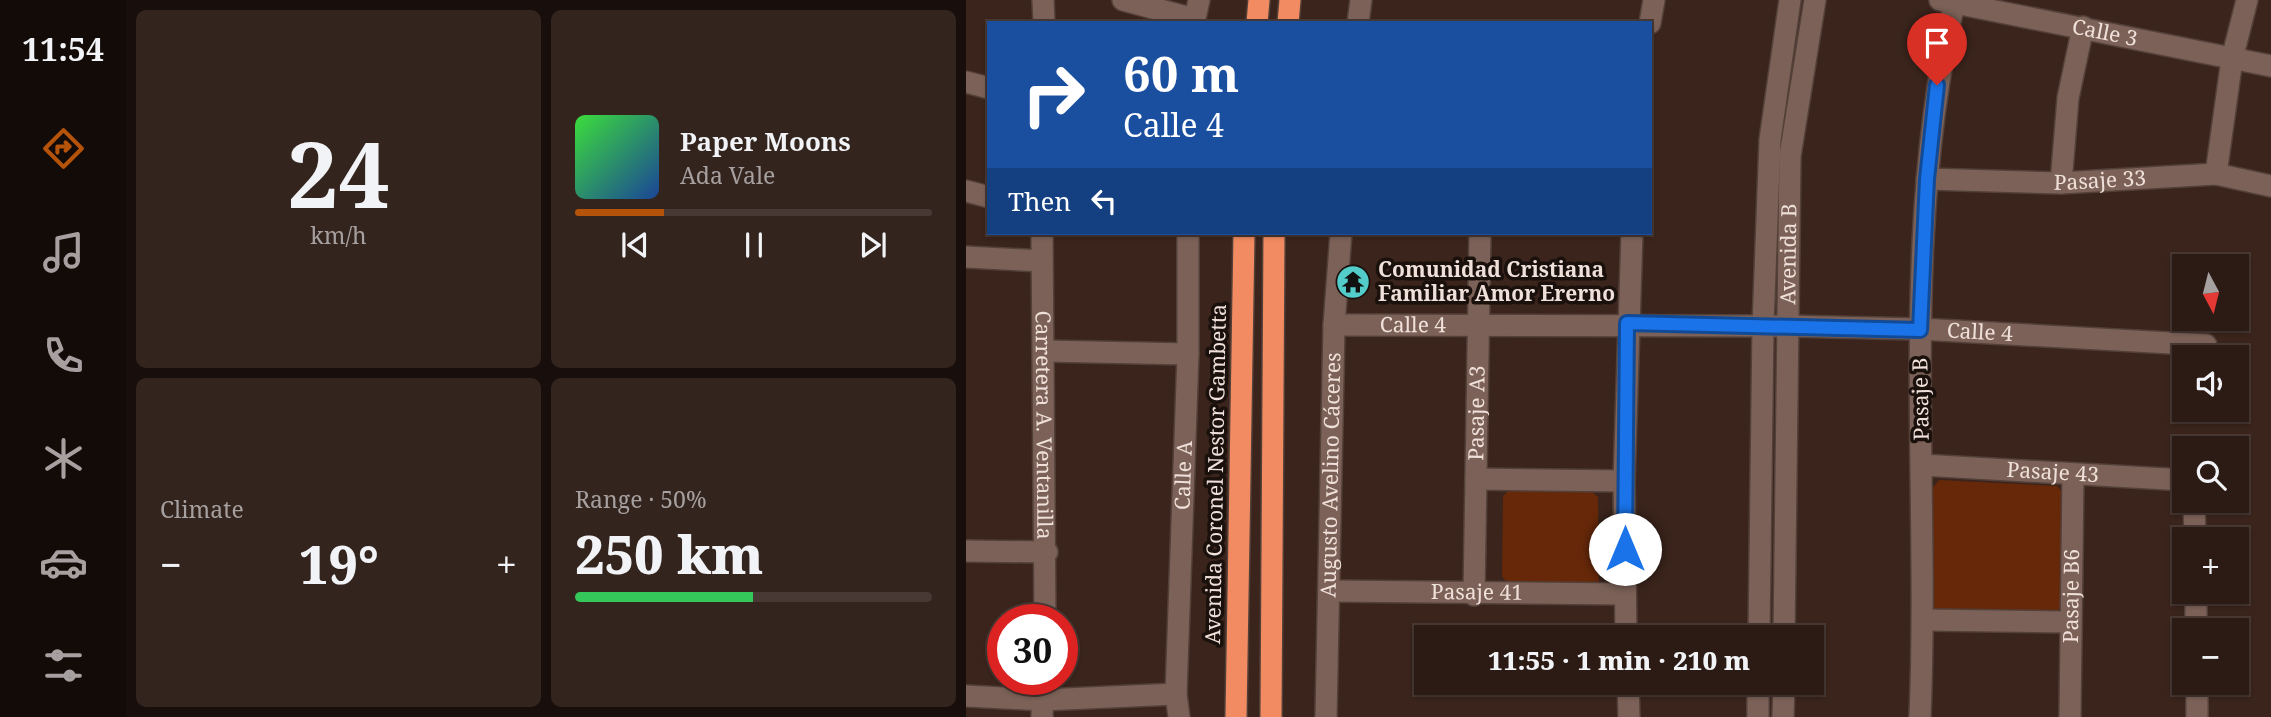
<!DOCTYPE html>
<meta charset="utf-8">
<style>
:root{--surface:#2c1b15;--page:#34241e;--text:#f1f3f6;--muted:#a6a1a0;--line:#483934;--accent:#b45309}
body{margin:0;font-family:"Noto Serif",serif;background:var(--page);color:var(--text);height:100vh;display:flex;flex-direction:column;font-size:26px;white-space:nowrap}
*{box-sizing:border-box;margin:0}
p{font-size:23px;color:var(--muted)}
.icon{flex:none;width:38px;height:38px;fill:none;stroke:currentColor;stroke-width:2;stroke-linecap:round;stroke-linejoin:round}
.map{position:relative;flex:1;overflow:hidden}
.sheet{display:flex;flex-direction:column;gap:10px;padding:10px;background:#180f0c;width:840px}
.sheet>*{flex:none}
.top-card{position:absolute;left:21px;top:21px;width:665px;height:214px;border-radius:0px;box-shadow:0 2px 5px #0004,0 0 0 2px var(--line);background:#1a4fa0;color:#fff;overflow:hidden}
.needle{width:46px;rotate:173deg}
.fabs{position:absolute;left:1206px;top:254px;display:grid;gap:14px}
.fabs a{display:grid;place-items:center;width:77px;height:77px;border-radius:0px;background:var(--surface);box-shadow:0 2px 5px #0004,0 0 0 2px var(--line);font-size:35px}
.speed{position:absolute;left:21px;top:604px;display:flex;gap:14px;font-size:35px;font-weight:700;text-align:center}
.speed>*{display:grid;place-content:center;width:91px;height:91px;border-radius:50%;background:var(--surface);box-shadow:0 2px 5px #0004,0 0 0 2px var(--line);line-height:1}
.speed .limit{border:10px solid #d22;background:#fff;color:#111}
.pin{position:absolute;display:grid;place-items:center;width:60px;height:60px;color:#fff;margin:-72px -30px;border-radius:50% 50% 50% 0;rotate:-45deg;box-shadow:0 0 7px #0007}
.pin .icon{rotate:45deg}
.me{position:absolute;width:77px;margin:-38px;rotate:0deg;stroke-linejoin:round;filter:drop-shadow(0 0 5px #0008)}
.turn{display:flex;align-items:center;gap:24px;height:147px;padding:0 21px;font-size:32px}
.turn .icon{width:91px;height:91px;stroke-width:2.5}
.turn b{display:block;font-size:49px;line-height:60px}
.then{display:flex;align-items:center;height:66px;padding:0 21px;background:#0003;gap:14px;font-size:26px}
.big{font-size:52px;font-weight:800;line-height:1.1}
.sheet .card{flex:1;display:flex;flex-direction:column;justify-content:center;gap:10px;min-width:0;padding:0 24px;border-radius:10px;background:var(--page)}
.sheet .dial{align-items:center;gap:0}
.dial b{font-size:91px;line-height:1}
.song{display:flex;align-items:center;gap:21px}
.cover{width:84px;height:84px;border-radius:10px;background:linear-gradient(135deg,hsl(120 70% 55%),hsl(220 70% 35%))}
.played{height:7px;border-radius:4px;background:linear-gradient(90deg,var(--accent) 25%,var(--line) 25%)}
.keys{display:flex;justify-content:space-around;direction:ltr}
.heat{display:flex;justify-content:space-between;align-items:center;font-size:38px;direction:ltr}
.charge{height:10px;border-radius:5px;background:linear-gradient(90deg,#34c759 50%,var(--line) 0)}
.sheet .tiles{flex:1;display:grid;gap:10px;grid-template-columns:repeat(2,1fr)}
.trip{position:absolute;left:448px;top:625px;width:410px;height:70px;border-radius:0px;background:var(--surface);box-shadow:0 2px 5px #0004,0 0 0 2px var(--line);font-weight:800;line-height:70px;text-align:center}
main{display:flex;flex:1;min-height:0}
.tab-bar{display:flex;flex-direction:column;width:126px;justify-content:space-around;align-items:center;background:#120b08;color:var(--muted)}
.tab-bar .icon{width:49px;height:49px}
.tab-bar .on{color:var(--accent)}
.tab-bar b{font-size:32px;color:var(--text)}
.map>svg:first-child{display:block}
.green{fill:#662809}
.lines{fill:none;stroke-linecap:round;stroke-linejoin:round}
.street-casing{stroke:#534039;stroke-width:24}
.secondary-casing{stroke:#534039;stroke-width:24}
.highway-casing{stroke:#534039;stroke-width:24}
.street{stroke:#7b6157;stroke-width:21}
.secondary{stroke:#7b6157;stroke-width:21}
.highway{stroke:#f28b61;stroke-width:21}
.route-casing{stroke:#114b97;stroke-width:18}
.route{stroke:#1a73e8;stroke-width:12}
.labels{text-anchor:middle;stroke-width:7;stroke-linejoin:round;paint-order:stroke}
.street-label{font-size:21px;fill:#f0e0da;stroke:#1a100c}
.poi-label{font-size:21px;font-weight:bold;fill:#f0e0da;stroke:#1a100c;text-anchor:start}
</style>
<main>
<nav class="tab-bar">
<b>11:54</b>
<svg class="icon on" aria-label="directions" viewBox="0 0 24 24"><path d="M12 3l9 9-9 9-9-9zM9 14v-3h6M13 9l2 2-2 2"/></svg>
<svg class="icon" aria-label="music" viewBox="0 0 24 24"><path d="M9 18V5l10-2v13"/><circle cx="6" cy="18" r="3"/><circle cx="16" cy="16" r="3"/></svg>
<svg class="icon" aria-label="phone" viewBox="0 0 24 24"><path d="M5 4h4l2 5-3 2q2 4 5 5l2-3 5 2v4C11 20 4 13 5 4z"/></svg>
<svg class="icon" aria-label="climate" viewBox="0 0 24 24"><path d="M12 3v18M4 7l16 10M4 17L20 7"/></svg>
<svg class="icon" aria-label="car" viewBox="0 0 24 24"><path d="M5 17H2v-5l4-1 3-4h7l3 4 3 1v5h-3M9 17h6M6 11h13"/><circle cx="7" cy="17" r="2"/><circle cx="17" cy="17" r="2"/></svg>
<svg class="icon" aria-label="filters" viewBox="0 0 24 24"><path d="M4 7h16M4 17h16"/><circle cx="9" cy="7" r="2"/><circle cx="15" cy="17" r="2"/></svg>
</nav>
<section class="sheet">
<div class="tiles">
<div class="card dial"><b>24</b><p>km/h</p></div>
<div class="card">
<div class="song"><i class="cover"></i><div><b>Paper Moons</b><p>Ada Vale</p></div></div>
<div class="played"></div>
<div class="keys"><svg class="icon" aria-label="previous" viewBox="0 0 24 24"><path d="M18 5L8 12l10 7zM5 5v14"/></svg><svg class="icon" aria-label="pause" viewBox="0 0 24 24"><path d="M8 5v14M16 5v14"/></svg><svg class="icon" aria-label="next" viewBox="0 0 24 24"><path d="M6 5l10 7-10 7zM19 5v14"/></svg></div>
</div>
<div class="card"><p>Climate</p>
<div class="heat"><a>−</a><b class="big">19°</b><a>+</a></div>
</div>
<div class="card"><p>Range · 50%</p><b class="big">250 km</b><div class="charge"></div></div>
</div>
</section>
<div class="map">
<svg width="1305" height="717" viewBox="0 0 1305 717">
<rect width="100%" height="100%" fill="#3a241c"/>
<!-- green -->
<path class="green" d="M973,480L1091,486L1097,493L1098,603L1088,615L972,614L964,608L966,489Z
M543,490H624L632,497L633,586H543L536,576L537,496Z"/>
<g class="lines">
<!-- street casing -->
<g class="street-casing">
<g id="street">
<path d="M77,0L78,23"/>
<path d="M157,0L228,19"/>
<path id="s1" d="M974,0L1305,66"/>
<path d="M684,23L688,0"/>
<path d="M0,82L23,88"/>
<path d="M1250,174L1266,59L1281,0"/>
<path id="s2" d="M961,179L1095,183L1250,174L1305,186"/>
<path d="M1095,183L1102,98L1117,27"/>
<path d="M0,191L23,197"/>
<path id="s3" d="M76,233L79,620"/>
<path d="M0,257L76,261"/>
<path id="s4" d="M368,325L822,326L954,329L1240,345"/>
<path d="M78,351L222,354"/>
<path id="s5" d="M956,465L1218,480"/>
<path d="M510,479L658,481"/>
<path d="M1228,500L1229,539"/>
<path d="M0,551L81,552"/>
<path id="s6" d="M364,591L659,594"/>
<path d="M1230,592V630"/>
<path id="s7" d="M508,595L514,233"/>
<path d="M958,620L1103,622"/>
<path d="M660,637L658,481L666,233"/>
<path d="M662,682L663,717"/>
<path d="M1231,682V717"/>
<path d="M0,696L77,700L210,694"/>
<path d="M76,717L77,679"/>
<path d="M954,717C964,479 933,234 989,0"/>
<path id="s8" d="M1104,717L1107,475"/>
</g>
</g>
<!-- secondary casing -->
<g class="secondary-casing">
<g id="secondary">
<path d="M228,23L233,0"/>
<path d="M392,23L395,0"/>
<path d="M793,637L797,326L804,140L824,0"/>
<path id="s9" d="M818,637L824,156L849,0"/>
<path id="s10" d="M213,717L210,694L222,354V233"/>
<path id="s11" d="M360,717L368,325L375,233"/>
<path d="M792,717V682"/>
<path d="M817,717L818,682"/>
</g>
</g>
<!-- highway casing -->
<g class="highway-casing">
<path id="highway" d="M291,23L293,0
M322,23L324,0
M270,717L278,233
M305,717L308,233"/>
</g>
<!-- street -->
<use href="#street" class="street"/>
<!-- secondary -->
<use href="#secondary" class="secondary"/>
<!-- highway -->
<use href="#highway" class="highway"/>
</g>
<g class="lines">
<!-- route casing -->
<g class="route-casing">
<path id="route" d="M659,549L661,323L954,330L961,179L971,85"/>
</g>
<!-- route -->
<use href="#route" class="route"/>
</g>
<!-- icons -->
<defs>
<g id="temple-disc" transform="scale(1.75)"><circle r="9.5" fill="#53cdca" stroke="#1a100c"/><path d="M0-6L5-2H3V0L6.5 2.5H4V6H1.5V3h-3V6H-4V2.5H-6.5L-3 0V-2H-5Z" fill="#111"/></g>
</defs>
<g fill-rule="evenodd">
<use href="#temple-disc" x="387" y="282"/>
</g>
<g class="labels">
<!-- street labels -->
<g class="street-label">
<text dy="7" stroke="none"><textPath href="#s1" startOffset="168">Calle 3</textPath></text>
<text dy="7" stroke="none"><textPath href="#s2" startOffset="173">Pasaje 33</textPath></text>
<text dy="7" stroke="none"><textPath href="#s9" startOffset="383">Avenida B</textPath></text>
<text dy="7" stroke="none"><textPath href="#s4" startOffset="79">Calle 4</textPath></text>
<text dy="7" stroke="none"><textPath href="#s4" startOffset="646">Calle 4</textPath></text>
<text transform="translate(955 399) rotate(-91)" y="7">Pasaje B</text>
<text dy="7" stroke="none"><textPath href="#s7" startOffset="182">Pasaje A3</textPath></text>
<text dy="7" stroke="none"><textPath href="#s3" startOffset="192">Carretera A. Ventanilla</textPath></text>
<text dy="7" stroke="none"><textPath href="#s5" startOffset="131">Pasaje 43</textPath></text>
<text transform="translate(250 474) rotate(-89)" y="7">Avenida Coronel Nestor Gambetta</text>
<text dy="7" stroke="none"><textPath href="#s10" startOffset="242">Calle A</textPath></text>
<text dy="7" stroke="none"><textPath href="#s11" startOffset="242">Augusto Avelino Cáceres</textPath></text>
<text dy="7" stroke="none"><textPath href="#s6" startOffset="147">Pasaje 41</textPath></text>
<text dy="7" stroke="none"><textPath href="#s8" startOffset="121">Pasaje B6</textPath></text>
</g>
<!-- poi labels -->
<g class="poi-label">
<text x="412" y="277">Comunidad Cristiana<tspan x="412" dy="24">Familiar Amor Ererno</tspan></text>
</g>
</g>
</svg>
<div class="fabs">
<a><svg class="needle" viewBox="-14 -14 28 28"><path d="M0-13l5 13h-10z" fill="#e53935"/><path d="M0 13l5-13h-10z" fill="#a6a1a0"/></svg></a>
<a><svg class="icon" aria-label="sound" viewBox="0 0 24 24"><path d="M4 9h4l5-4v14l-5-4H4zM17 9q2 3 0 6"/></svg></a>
<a><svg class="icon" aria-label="search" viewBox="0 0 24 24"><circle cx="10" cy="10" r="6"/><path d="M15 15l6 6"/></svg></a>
<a>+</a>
<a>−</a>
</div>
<div class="speed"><div class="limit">30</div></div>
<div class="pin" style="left:971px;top:85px;background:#d93025"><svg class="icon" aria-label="arrive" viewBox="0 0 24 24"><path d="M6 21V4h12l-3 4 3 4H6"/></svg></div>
<svg class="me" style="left:659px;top:549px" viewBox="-20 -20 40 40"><circle r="19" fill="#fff"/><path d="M0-13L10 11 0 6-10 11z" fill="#1a73e8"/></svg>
<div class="trip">11:55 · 1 min · 210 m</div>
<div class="top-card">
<div class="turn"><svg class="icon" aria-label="right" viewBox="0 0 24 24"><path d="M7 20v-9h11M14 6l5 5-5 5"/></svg><div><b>60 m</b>Calle 4</div></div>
<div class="then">Then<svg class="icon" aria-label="left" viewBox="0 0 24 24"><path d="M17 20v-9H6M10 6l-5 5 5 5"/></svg></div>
</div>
</div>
</main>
